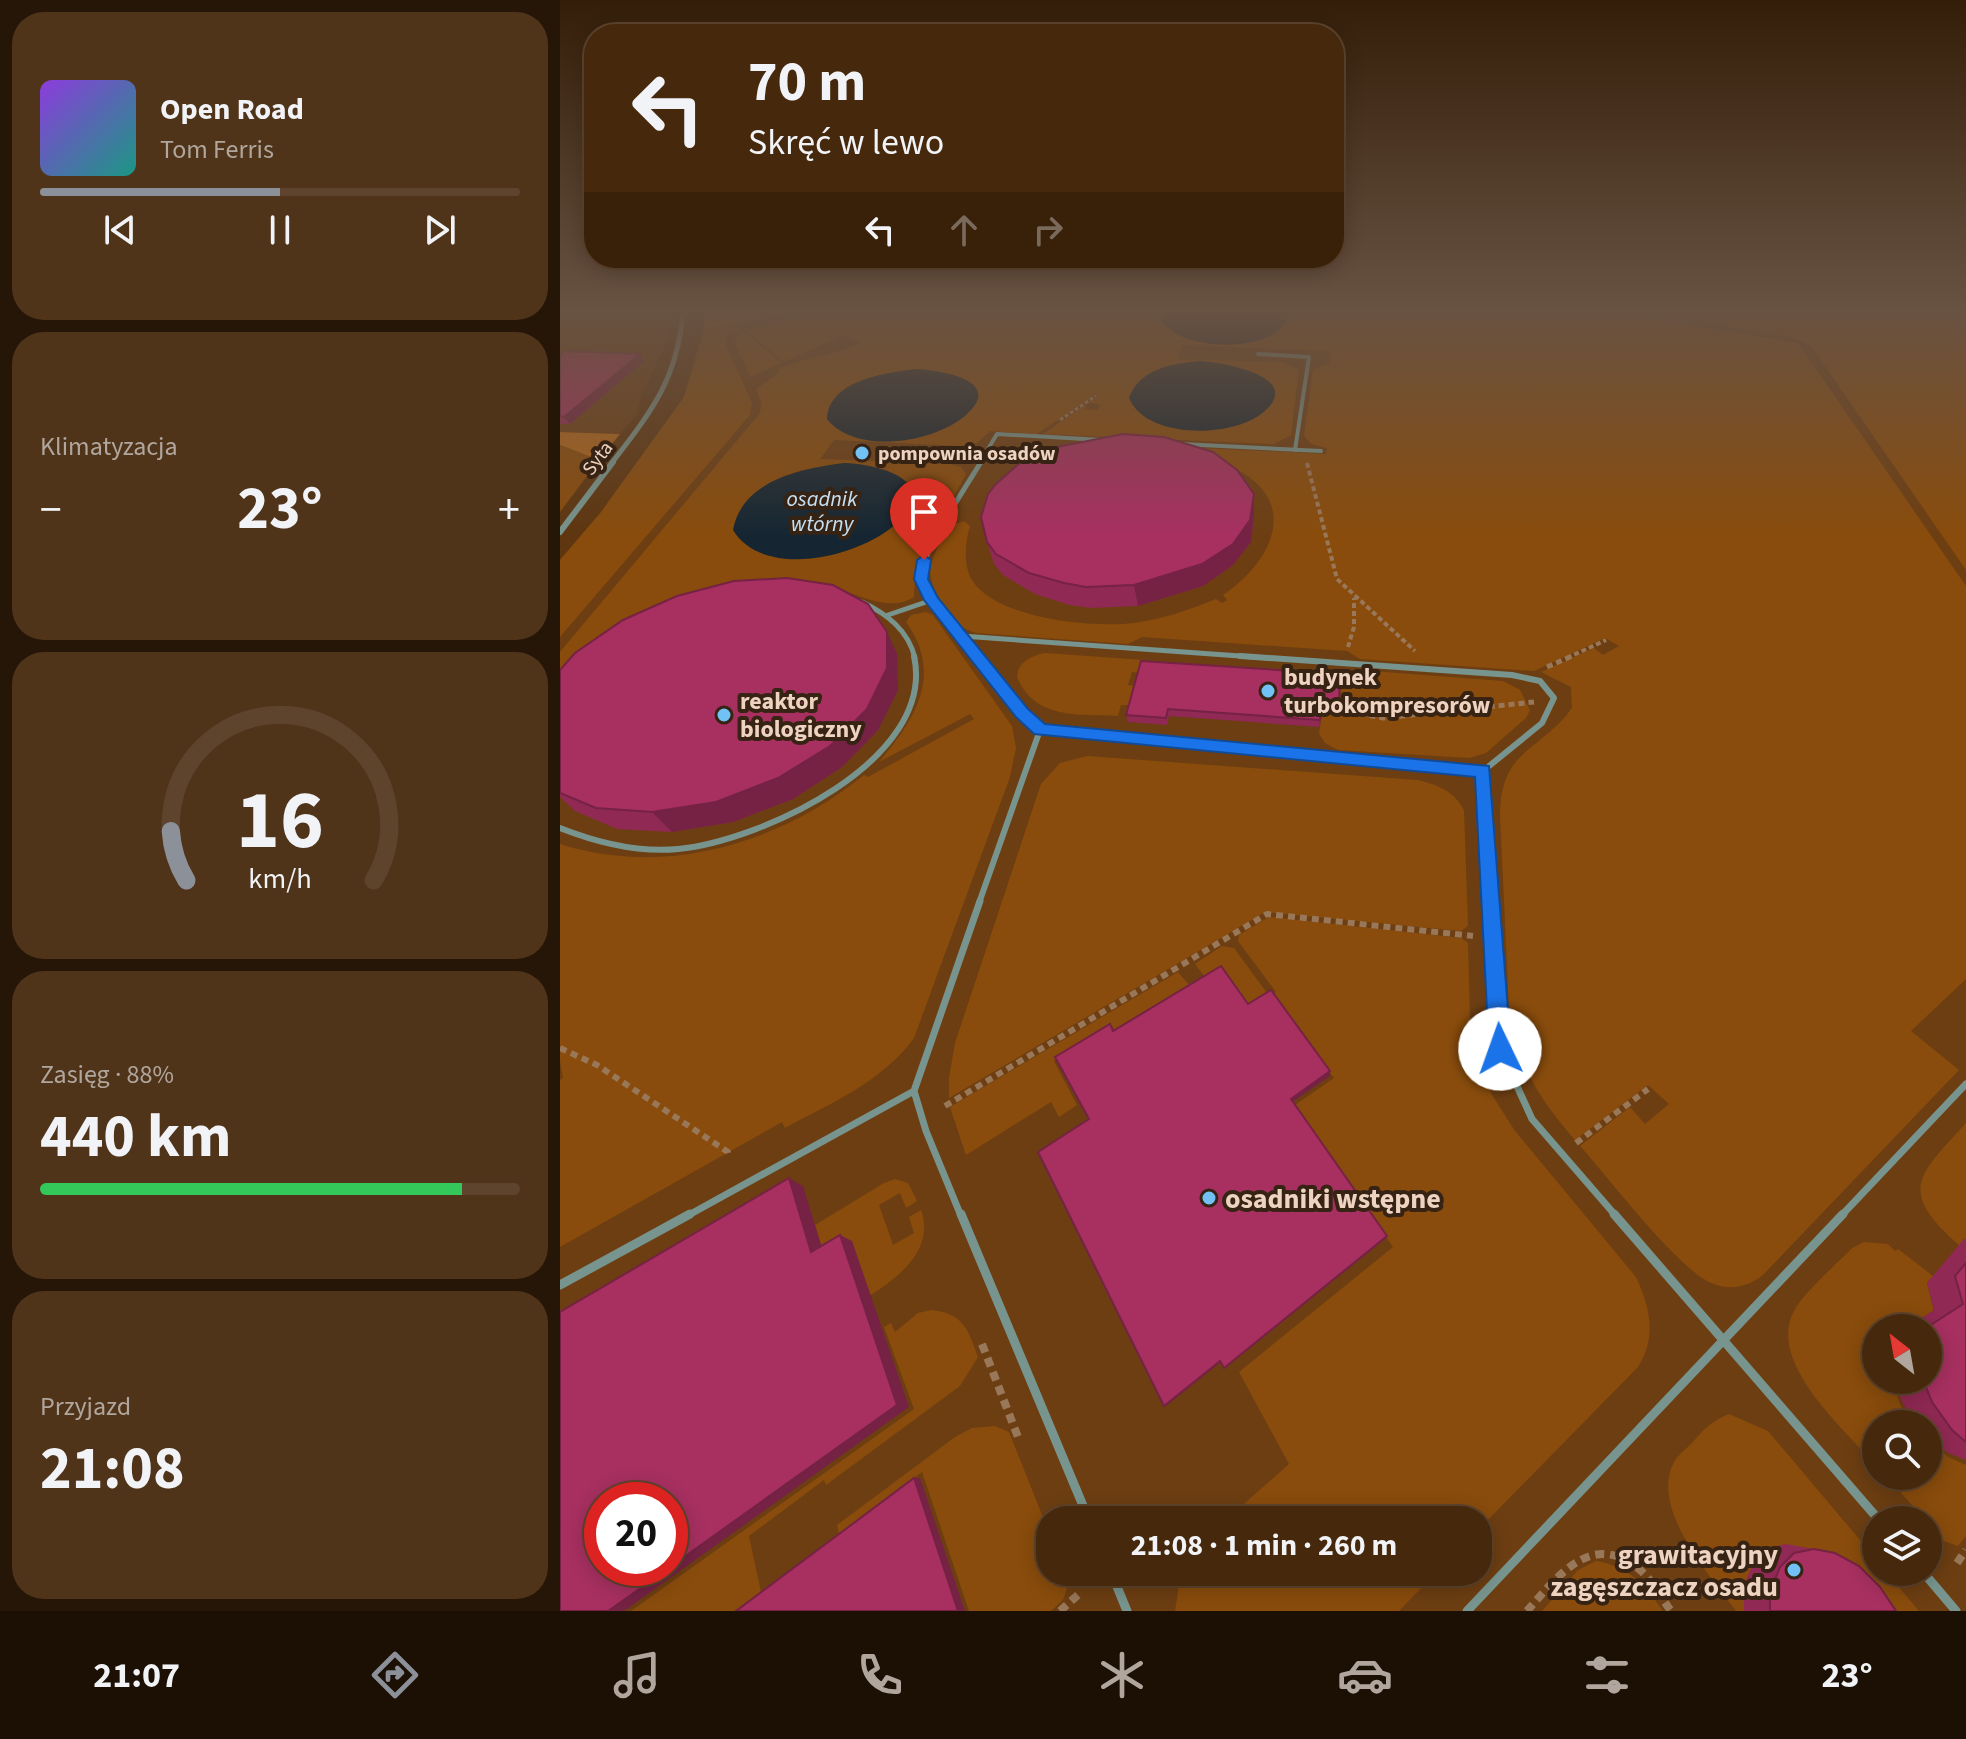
<!DOCTYPE html>
<html lang="pl">
<meta charset="utf-8">
<style>
:root{--surface:#46280c;--page:#50341a;--text:#f1f3f6;--muted:#b0a69d;--line:#5e442d;--accent:#8c9099}
body{margin:0;font-family:"Source Sans 3",sans-serif;background:var(--page);color:var(--text);height:100vh;display:flex;flex-direction:column;font-size:30px;white-space:nowrap}
*{box-sizing:border-box;margin:0}
p{font-size:26px;color:var(--muted)}
.icon{flex:none;width:44px;height:44px;fill:none;stroke:currentColor;stroke-width:2;stroke-linecap:round;stroke-linejoin:round}
.map{position:relative;flex:1;overflow:hidden}
.panel{display:flex;flex-direction:column;gap:12px;padding:12px;background:#261607;width:560px}
.panel>*{flex:none}
.top-card{position:absolute;left:24px;top:24px;width:760px;height:244px;border-radius:32px;box-shadow:0 4px 20px #0003,0 0 0 2px var(--line);background:#46280c;color:var(--text);overflow:hidden}
.needle{width:52px;rotate:329deg}
.fabs{position:absolute;left:1302px;top:1314px;display:grid;gap:16px}
.fabs a{display:grid;place-items:center;width:80px;height:80px;border-radius:50%;background:var(--surface);box-shadow:0 4px 20px #0003,0 0 0 2px var(--line);font-size:40px}
.speed{position:absolute;left:24px;top:1482px;display:flex;gap:16px;font-size:40px;font-weight:700;text-align:center}
.speed>*{display:grid;place-content:center;width:104px;height:104px;border-radius:50%;background:var(--surface);box-shadow:0 4px 20px #0003,0 0 0 2px var(--line);line-height:1}
.speed .limit{border:12px solid #d22;background:#fff;color:#111}
.pin{position:absolute;display:grid;place-items:center;width:68px;height:68px;color:#fff;margin:-82px -34px;border-radius:50% 50% 50% 0;rotate:-45deg;box-shadow:0 0 8px #0007}
.pin .icon{rotate:45deg}
.me{position:absolute;width:88px;margin:-44px;rotate:357deg;stroke-linejoin:round;filter:drop-shadow(0 0 6px #0008)}
.turn{display:flex;align-items:center;gap:28px;height:168px;padding:0 32px;font-size:36px}
.turn .icon{width:104px;height:104px;stroke-width:2.5}
.turn b{display:block;font-size:56px;line-height:68px}
.lanes{display:flex;align-items:center;height:76px;padding:0 32px;background:#0003;justify-content:center;gap:40px;direction:ltr}
.lanes .off{opacity:.35}
.big{font-size:60px;font-weight:700;line-height:1.1}
.panel .widget{flex:1;display:flex;flex-direction:column;justify-content:center;gap:12px;min-width:0;padding:0 28px;border-radius:32px;background:var(--page)}
.panel .dial{align-items:center;gap:0}
.dial svg{height:208px;overflow:visible;fill:none;stroke:var(--line);stroke-width:7;stroke-linecap:round;text-anchor:middle}
.dial text{fill:var(--text);stroke:none}
.song{display:flex;align-items:center;gap:24px}
.cover{width:96px;height:96px;border-radius:12px;background:linear-gradient(135deg,hsl(270 70% 55%),hsl(170 70% 35%))}
.played{height:8px;border-radius:4px;background:linear-gradient(90deg,var(--accent) 50%,var(--line) 50%)}
.keys{display:flex;justify-content:space-around;direction:ltr}
.heat{display:flex;justify-content:space-between;align-items:center;font-size:44px;direction:ltr}
.charge{height:12px;border-radius:6px;background:linear-gradient(90deg,#34c759 88%,var(--line) 0)}
.trip{position:absolute;left:476px;top:1506px;width:456px;height:80px;border-radius:32px;background:var(--surface);box-shadow:0 4px 20px #0003,0 0 0 2px var(--line);font-weight:700;line-height:80px;text-align:center}
.dock{display:flex;height:128px;justify-content:space-around;align-items:center;background:#1c1005;color:var(--muted)}
.dock .icon{width:56px;height:56px}
.dock .selected{color:var(--accent)}
.dock b{font-size:36px;color:var(--text)}
main{display:flex;flex:1;min-height:0}
.map>svg:first-child{display:block}
.built{fill:#6d3e12;fill-rule:evenodd}
.green{fill:#894c0c}
.forest{fill:#b1661a}
.water{fill:#152632}
.lines{fill:none;stroke-linecap:round;stroke-linejoin:round}
.path-far4{stroke:#997759;stroke-width:3;stroke-dasharray:4 2;stroke-linecap:butt}
.path-far3{stroke:#997759;stroke-width:4;stroke-dasharray:5 3;stroke-linecap:butt}
.path-far2{stroke:#997759;stroke-width:5;stroke-dasharray:6 4;stroke-linecap:butt}
.path-far1{stroke:#997759;stroke-width:6;stroke-dasharray:7 5;stroke-linecap:butt}
.path{stroke:#997759;stroke-width:8;stroke-dasharray:9 6;stroke-linecap:butt}
.service-far4{stroke:#77958e;stroke-width:4}
.service-far3{stroke:#77958e;stroke-width:5}
.service-far2{stroke:#77958e;stroke-width:6}
.service-far1{stroke:#77958e;stroke-width:7}
.service{stroke:#77958e;stroke-width:9}
.minor-far1{stroke:#77958e;stroke-width:5}
.minor{stroke:#77958e;stroke-width:6}
.wall{fill:#902953}
.shaded-wall{fill:#752244}
.building{fill:#a73061;stroke:#752244;stroke-width:2}
.route{fill:#1a73e8;stroke:#114b97;stroke-width:2}
.poi-dot{fill:#72c1f5;stroke:#362314;stroke-width:3}
.labels{text-anchor:middle;stroke-width:8;stroke-linejoin:round;paint-order:stroke}
.far-poi-label{font-size:20px;font-weight:bold;fill:#edd3c0;stroke:#362314;text-anchor:start}
.far-street-label{font-size:20px;fill:#edd3c0;stroke:#362314}
.far-water-label{font-size:22px;font-style:italic;fill:#c6e0f3;stroke:#362314}
.poi-label{font-size:24px;font-weight:bold;fill:#edd3c0;stroke:#362314;text-anchor:start}
.near-poi-label{font-size:28px;font-weight:bold;fill:#edd3c0;stroke:#362314;text-anchor:start}
</style>
<main>
<section class="panel">
<div class="widget">
<div class="song"><i class="cover"></i><div><b>Open Road</b><p>Tom Ferris</p></div></div>
<div class="played"></div>
<div class="keys"><svg class="icon" aria-label="previous" viewBox="0 0 24 24"><path d="M18 5L8 12l10 7zM5 5v14"/></svg><svg class="icon" aria-label="pause" viewBox="0 0 24 24"><path d="M8 5v14M16 5v14"/></svg><svg class="icon" aria-label="next" viewBox="0 0 24 24"><path d="M6 5l10 7-10 7zM19 5v14"/></svg></div>
</div>
<div class="widget"><p>Klimatyzacja</p>
<div class="heat"><a>−</a><b class="big">23°</b><a>+</a></div>
</div>
<div class="widget dial"><svg viewBox="0 0 100 80">
<path d="M14 69A42 42 0 1 1 86 69"/>
<path d="M14 69A42 42 0 0 1 8 50" stroke="#8c9099"/>
<text x="50" y="56" font-size="32" font-weight="700">16</text>
<text x="50" y="72" font-size="11">km/h</text>
</svg></div>
<div class="widget"><p>Zasięg · 88%</p><b class="big">440 km</b><div class="charge"></div></div>
<div class="widget"><p>Przyjazd</p><b class="big">21:08</b></div>
</section>
<div class="map">
<svg width="1406" height="1611" viewBox="0 0 1406 1611">
<rect width="100%" height="100%" fill="#5e3610"/>
<!-- built -->
<path class="built" d="M0,311H113L108,338L82,394L77,414L60,434L0,432Z
M237,311H1086L1250,338L1406,560V1611H0V560L41,512L124,397L144,329ZM1316,1328H1368V1380H1316ZM1316,1424H1368V1476H1316ZM42,1500H110V1568H42ZM490,1520H918V1572H490ZM1316,1520H1368V1572H1316Z"/>
<!-- green -->
<path class="green" d="M233,311H245L192,322L167,337L165,343L192,403L190,415L0,637V560L41,512L124,397L144,329Z
M261,311H1053L1238,343L1406,586V979L1351,1031L1399,1070L1203,1275C1188,1287 1170,1291 1151,1283C1117,1268 1048,1177 1020,1146L1070,1107L1085,1124L1109,1104L1088,1085L1015,1140C979,1098 957,1065 949,1010L940,815C941,748 979,753 1012,708L1011,687L981,672L1034,648L1043,655L1059,646L1045,638L974,671L800,659L787,651L582,637L568,644L416,633C402,629 396,622 388,610C360,574 369,562 390,526L404,521L410,526C405,542 403,565 412,580C436,619 533,628 574,623C603,619 629,610 656,599L662,603L667,600L663,595C712,562 742,502 674,468C651,457 620,453 596,446L766,454L767,448L751,444L744,436L753,369L769,364L770,351L622,345L618,359L722,362L739,369L731,435L714,444L483,434L527,404L525,409L538,410L540,404L529,403L538,396L535,395L477,434L430,431L417,443L402,446L274,440L260,459L390,464L401,467L406,474L381,520H368L373,512L369,511L363,521L379,522L356,563L354,597C328,614 296,592 269,587L0,682V652L200,413L201,402L196,389L220,372L216,370C243,357 273,357 300,343L281,336L224,362L184,329Z
M1072,311H1304C1338,316 1371,311 1406,311V570L1251,346L1231,337Z
M182,331L222,363L190,377L174,341Z
M0,445L39,460L0,512Z
M366,612L373,615L452,726L456,748L450,777L354,1038C322,1082 271,1103 225,1128L222,1122L0,1247V1080L3,1078L0,1061V844C106,878 220,843 304,775L308,777L414,719L410,714L319,762C355,720 384,674 346,622L351,615Z
M485,653L584,660L587,662L580,673L572,672L568,685L575,686L569,705H561L558,716C519,714 475,720 457,677C458,662 471,656 485,653Z
M798,670L943,681L960,690L970,710L966,718L926,753L909,758L778,750L765,743L759,734L763,708L780,709L782,681L779,676Z
M527,756L858,780C878,785 894,791 904,810L908,926L901,931L705,912L389,1098V1078L395,1043L481,784L500,763Z
M709,917L901,938L908,943L910,1022L914,1049L932,1095L955,1131L1076,1277C1090,1307 1097,1337 1078,1367L918,1530V1520H666L729,1464L679,1372L833,1247L735,1105L774,1078L713,995L716,992L678,941L679,935Z
M662,946L674,948L707,993L673,1015L635,964Z
M618,972L631,987L556,1032L552,1026L494,1061L517,1105L499,1117L491,1102L406,1155L390,1107Z
M1406,1123V1239L1399,1245C1336,1190 1359,1175 1406,1123Z
M335,1179L348,1183L357,1201L346,1208L340,1193L319,1205L333,1245L354,1233L349,1217L361,1210C375,1249 340,1276 311,1295L265,1258L255,1225L324,1183Z
M1304,1242L1328,1244L1335,1251L1338,1249L1373,1276L1367,1283L1375,1316C1350,1317 1340,1328 1316,1328V1380H1331L1341,1406L1354,1424H1316V1465C1286,1431 1206,1362 1234,1311C1243,1293 1277,1264 1292,1248Z
M371,1310C403,1313 408,1329 418,1357L400,1386L266,1485L264,1480L189,1536L201,1592L176,1611H71L354,1409L324,1327L331,1323L335,1332L358,1313Z
M1169,1414L1208,1431L1316,1559V1572H1326L1359,1611H1176C1151,1577 1089,1508 1114,1462C1117,1456 1126,1449 1131,1444C1143,1430 1151,1421 1169,1414Z
M435,1426L449,1432L490,1535V1572H505L509,1582L503,1600L491,1611H409L362,1472L279,1534L277,1525L395,1437L412,1428Z
M1368,1440L1388,1457L1406,1465V1536L1398,1546L1384,1541L1326,1476H1368Z
M1036,1561C1069,1566 1085,1585 1103,1611H982L1018,1570Z
M621,1572H877L839,1611H615Z"/>
<!-- forest -->
<path class="forest" d="M145,311H233L144,329Z
M0,432L60,434L39,460L0,445Z"/>
<!-- water -->
<path class="water" d="M604,311H726L728,315C720,355 618,353 601,319Z
M640,361C662,362 749,377 701,414C670,438 586,439 569,398C580,368 612,364 640,361Z
M356,369C377,370 444,379 408,413C377,443 296,456 267,419C269,380 325,373 356,369Z
M285,463C315,464 382,479 339,521C303,557 204,581 173,530C182,480 242,468 285,463Z"/>
<g class="lines">
<!-- path-far4 -->
<path class="path-far4" d="M500,420L536,396"/>
<!-- path-far3 -->
<path class="path-far3" d="M747,463L777,579L855,651
M788,647L794,627V598
M1007,658L1046,640"/>
<!-- path-far2 -->
<path class="path-far2" d="M987,667L1012,656
M780,710L823,718L974,702"/>
<!-- path-far1 -->
<path class="path-far1" d="M0,1048L37,1065L168,1152L169,1156
M385,1106L707,914L913,936
M1016,1143L1088,1089"/>
<!-- path -->
<path class="path" d="M422,1344L458,1437
M1397,1563L1406,1550
M500,1611L520,1593
M967,1611C998,1576 1032,1529 1080,1570C1093,1581 1101,1598 1111,1611"/>
<!-- service-far4 -->
<path class="service-far4" d="M698,354L749,357L735,450
M621,444L761,451
M419,464L437,434L542,440"/>
<!-- service-far3 -->
<path class="service-far3" d="M302,602C327,614 348,630 355,658
M328,615L372,600
M402,636L708,658
M418,658C404,640 363,598 361,577C360,555 407,485 421,462"/>
<!-- service-far2 -->
<path class="service-far2" d="M416,656L462,713L480,730L419,903
M480,730L923,771L982,723L994,698L980,681L952,675L680,656
M923,771L931,903
M0,828C38,843 77,853 118,849C201,841 377,760 354,656"/>
<!-- service-far1 -->
<path class="service-far1" d="M931,901L940,1049L972,1119L1056,1216
M127,1216L354,1091
M401,1216L366,1131L354,1091L420,901
M1281,1216L1406,1084"/>
<!-- service -->
<path class="service" d="M401,1214L529,1520
M1054,1214L1319,1520
M0,1285L130,1214
M551,1572L567,1611
M1363,1572L1396,1611
M907,1611L1283,1214"/>
<!-- minor-far1 -->
<path class="minor-far1" d="M51,464C91,412 118,379 123,311"/>
<!-- minor -->
<path class="minor" d="M0,532L53,462"/>
</g>
<!-- wall -->
<path class="wall" d="M0,355L84,361L10,424H0Z
M694,494V515L691,542L673,565L643,586L578,606L531,608L509,605L475,594L443,575L434,564L427,542Z
M337,654L338,690L318,730L282,767L233,799L173,822L112,832L57,829L15,811L0,797V670Z
M780,674L778,708L761,706L759,727L609,716L607,725L568,722L566,715Z
M1404,1239H1406V1460L1388,1453L1368,1436V1424H1357L1343,1404L1334,1380H1368V1328H1346L1374,1310L1367,1283Z
M1226,1544L1275,1553L1336,1611H1184V1585L1194,1561L1208,1548Z"/>
<!-- shaded-wall -->
<path class="shaded-wall" d="M80,354L84,361L10,424L4,417Z
M694,494V515L691,542L673,565L643,586L578,606L574,585Z
M327,632L337,654L338,690L318,730L282,767L233,799L173,822L112,832L92,812Z
M770,1071V1076L731,1103V1099Z
M229,1178L243,1186L265,1258L251,1252Z
M280,1235L292,1241L349,1407L64,1611H48L110,1568Z
M827,1236L825,1239L664,1369V1368Z
M660,1361L661,1362L606,1406H604Z
M354,1478H360L405,1611H398Z"/>
<!-- building -->
<path class="building" d="M5,351L80,354L4,417L0,416V355Z
M563,434L604,437L653,452L677,470L694,494L690,520L673,544L642,564L574,585L526,587L504,583L469,573L436,554L427,542L421,517L428,494L436,484L462,461L497,447Z
M227,578L273,585L308,604L327,632V668L307,709L270,746L218,778L156,802L92,812L36,808L0,793V670L15,653L63,620L117,596L174,581Z
M581,661L780,674L779,701L762,699L760,720L608,709L606,718L566,715Z
M661,966L688,1004L711,990L770,1071L731,1099L827,1236L664,1368L660,1361L604,1406L478,1152L529,1119L495,1057L550,1024L553,1031Z
M229,1178L251,1252L280,1235L337,1405L110,1567V1500H42V1568H109L48,1611H0V1312Z
M1406,1263V1442L1392,1430L1372,1402L1363,1380H1368V1328H1366L1403,1304L1395,1276Z
M354,1478L398,1611H176Z
M1254,1549L1275,1553L1299,1566L1320,1587L1336,1611H1210V1592L1220,1567L1234,1553Z"/>
<!-- sky -->
<linearGradient id="sky" x2="0" y2="1"><stop stop-color="#341e09"/><stop offset="0.58" stop-color="#685242"/><stop offset="1" stop-color="#685242" stop-opacity="0"/></linearGradient>
<rect width="1406" height="536" fill="url(#sky)"/>
<!-- route -->
<path class="route" d="M364,555L371,560L368,579L378,598L468,709L485,724L929,766L951,1049L948,1057L940,1060L932,1057L929,1049L915,777L474,734L456,717L364,600L354,579L357,560Z"/>
<!-- markers -->
<g class="poi-dot">
<circle cx="302" cy="453" r="8"/>
<circle cx="708" cy="691" r="8"/>
<circle cx="164" cy="715" r="8"/>
<circle cx="649" cy="1198" r="8"/>
<circle cx="1234" cy="1570" r="8"/>
</g>
<g class="labels">
<!-- far-poi labels -->
<g class="far-poi-label">
<text x="318" y="460">pompownia osadów</text>
</g>
<!-- far-street labels -->
<g class="far-street-label">
<text transform="translate(37 458) rotate(-53)" y="7">Syta</text>
</g>
<!-- far-water labels -->
<g class="far-water-label">
<text x="262" y="506">osadnik<tspan x="262" dy="25">wtórny</tspan></text>
</g>
<!-- poi labels -->
<g class="poi-label">
<text x="724" y="685">budynek<tspan x="724" dy="28">turbokompresorów</tspan></text>
<text x="180" y="709">reaktor<tspan x="180" dy="28">biologiczny</tspan></text>
</g>
<!-- near-poi labels -->
<g class="near-poi-label">
<text x="665" y="1208">osadniki wstępne</text>
<text x="1218" y="1564" text-anchor="end">grawitacyjny<tspan x="1218" dy="32">zagęszczacz osadu</tspan></text>
</g>
</g>
</svg>
<div class="fabs">
<a><svg class="needle" viewBox="-14 -14 28 28"><path d="M0-13l5 13h-10z" fill="#e53935"/><path d="M0 13l5-13h-10z" fill="#b0a69d"/></svg></a>
<a><svg class="icon" aria-label="search" viewBox="0 0 24 24"><circle cx="10" cy="10" r="6"/><path d="M15 15l6 6"/></svg></a>
<a><svg class="icon" aria-label="layers" viewBox="0 0 24 24"><path d="M12 4l9 5-9 5-9-5zM3 14l9 5 9-5"/></svg></a>
</div>
<div class="speed"><div class="limit">20</div></div>
<div class="pin" style="left:364px;top:560px;background:#d93025"><svg class="icon" aria-label="arrive" viewBox="0 0 24 24"><path d="M6 21V4h12l-3 4 3 4H6"/></svg></div>
<svg class="me" style="left:940px;top:1049px" viewBox="-20 -20 40 40"><circle r="19" fill="#fff"/><path d="M0-13L10 11 0 6-10 11z" fill="#1a73e8"/></svg>
<div class="trip">21:08 · 1 min · 260 m</div>
<div class="top-card">
<div class="turn"><svg class="icon" aria-label="left" viewBox="0 0 24 24"><path d="M17 20v-9H6M10 6l-5 5 5 5"/></svg><div><b>70 m</b>Skręć w lewo</div></div>
<div class="lanes"><svg class="icon" aria-label="left" viewBox="0 0 24 24"><path d="M17 20v-9H6M10 6l-5 5 5 5"/></svg><svg class="icon off" aria-label="ahead" viewBox="0 0 24 24"><path d="M12 20V5M6 11l6-6 6 6"/></svg><svg class="icon off" aria-label="right" viewBox="0 0 24 24"><path d="M7 20v-9h11M14 6l5 5-5 5"/></svg></div>
</div>
</div>
</main>
<nav class="dock">
<b>21:07</b>
<svg class="icon selected" aria-label="directions" viewBox="0 0 24 24"><path d="M12 3l9 9-9 9-9-9zM9 14v-3h6M13 9l2 2-2 2"/></svg>
<svg class="icon" aria-label="music" viewBox="0 0 24 24"><path d="M9 18V5l10-2v13"/><circle cx="6" cy="18" r="3"/><circle cx="16" cy="16" r="3"/></svg>
<svg class="icon" aria-label="phone" viewBox="0 0 24 24"><path d="M5 4h4l2 5-3 2q2 4 5 5l2-3 5 2v4C11 20 4 13 5 4z"/></svg>
<svg class="icon" aria-label="climate" viewBox="0 0 24 24"><path d="M12 3v18M4 7l16 10M4 17L20 7"/></svg>
<svg class="icon" aria-label="car" viewBox="0 0 24 24"><path d="M5 17H2v-5l4-1 3-4h7l3 4 3 1v5h-3M9 17h6M6 11h13"/><circle cx="7" cy="17" r="2"/><circle cx="17" cy="17" r="2"/></svg>
<svg class="icon" aria-label="filters" viewBox="0 0 24 24"><path d="M4 7h16M4 17h16"/><circle cx="9" cy="7" r="2"/><circle cx="15" cy="17" r="2"/></svg>
<b>23°</b>
</nav>
